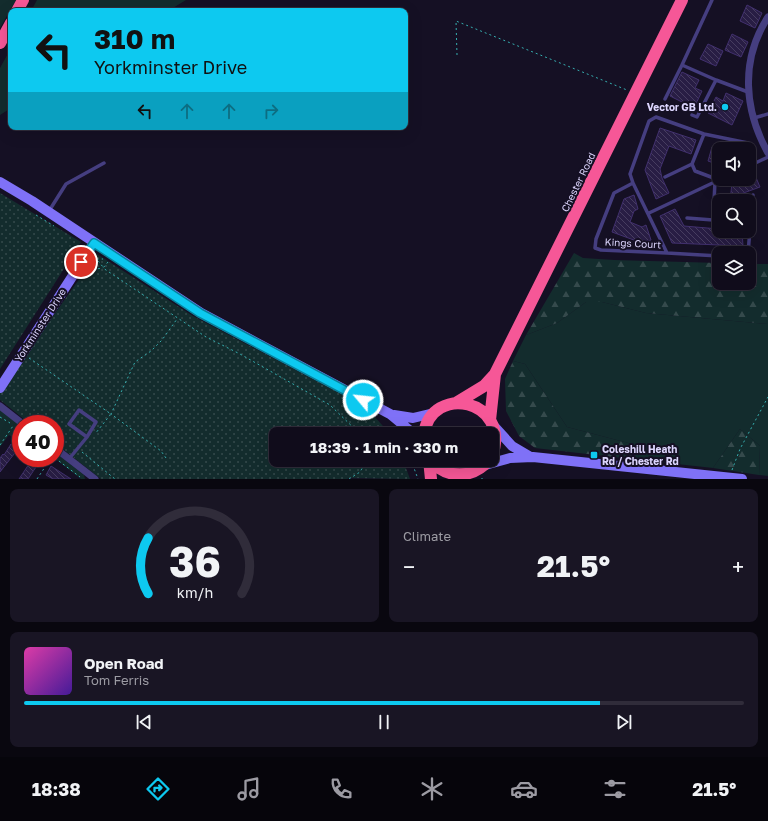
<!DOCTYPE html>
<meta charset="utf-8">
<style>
:root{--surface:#100c1b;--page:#191524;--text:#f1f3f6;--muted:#9c9ba3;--line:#302c3a;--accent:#0dc9f0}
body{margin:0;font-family:"Golos Text",sans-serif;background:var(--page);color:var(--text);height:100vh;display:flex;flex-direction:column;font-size:15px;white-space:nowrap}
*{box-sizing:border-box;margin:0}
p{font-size:13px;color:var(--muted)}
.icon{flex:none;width:22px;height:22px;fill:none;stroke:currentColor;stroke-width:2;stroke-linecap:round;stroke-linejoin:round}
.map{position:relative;height:479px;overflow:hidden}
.details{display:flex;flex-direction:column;gap:10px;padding:10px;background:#09070f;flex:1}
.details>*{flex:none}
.top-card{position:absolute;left:8px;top:8px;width:400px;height:122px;border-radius:8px;box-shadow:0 4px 16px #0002,0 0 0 1px var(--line);background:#0dc9f0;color:#111;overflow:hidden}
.fabs{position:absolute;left:712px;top:142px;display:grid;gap:8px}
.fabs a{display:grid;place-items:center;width:44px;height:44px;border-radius:8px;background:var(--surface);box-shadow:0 4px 16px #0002,0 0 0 1px var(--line);font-size:20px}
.speed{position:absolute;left:12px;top:415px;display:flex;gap:8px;font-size:20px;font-weight:700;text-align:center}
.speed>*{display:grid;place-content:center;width:52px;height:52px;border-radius:50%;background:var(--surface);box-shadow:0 4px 16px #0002,0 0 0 1px var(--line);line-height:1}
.speed .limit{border:6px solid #d22;background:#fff;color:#111}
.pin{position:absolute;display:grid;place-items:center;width:34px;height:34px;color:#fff;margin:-17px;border:2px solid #fff;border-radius:50%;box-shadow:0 1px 4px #0007}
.me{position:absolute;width:44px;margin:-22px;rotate:298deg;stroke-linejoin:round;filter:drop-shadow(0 0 3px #0008)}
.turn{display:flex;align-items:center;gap:14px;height:84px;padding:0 20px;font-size:18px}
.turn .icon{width:52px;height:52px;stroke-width:2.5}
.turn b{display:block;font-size:28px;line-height:34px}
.lanes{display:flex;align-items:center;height:38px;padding:0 20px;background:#0003;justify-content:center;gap:20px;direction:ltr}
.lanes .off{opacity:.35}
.big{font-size:30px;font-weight:700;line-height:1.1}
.details .card{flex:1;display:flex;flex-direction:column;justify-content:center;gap:6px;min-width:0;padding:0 14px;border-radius:8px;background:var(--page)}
.details .dial{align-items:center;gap:0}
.dial svg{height:104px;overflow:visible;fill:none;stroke:var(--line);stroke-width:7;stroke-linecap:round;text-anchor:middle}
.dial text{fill:var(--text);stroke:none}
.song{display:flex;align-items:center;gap:12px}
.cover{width:48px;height:48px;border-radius:6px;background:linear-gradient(135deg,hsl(320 70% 55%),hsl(260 70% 35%))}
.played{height:4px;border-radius:2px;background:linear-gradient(90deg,var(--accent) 80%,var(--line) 80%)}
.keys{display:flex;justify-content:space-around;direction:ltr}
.heat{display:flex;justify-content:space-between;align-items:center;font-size:22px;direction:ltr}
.details .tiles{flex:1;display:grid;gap:10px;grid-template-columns:1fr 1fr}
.card:last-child{grid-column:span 2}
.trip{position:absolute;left:269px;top:427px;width:230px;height:40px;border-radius:8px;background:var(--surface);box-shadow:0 4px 16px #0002,0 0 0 1px var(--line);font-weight:700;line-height:40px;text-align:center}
.dock{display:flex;height:64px;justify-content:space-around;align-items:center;background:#06050b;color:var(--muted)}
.dock .icon{width:28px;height:28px}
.dock .active{color:var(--accent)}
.dock b{font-size:18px;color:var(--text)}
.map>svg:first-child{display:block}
.grass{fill:#132c2d}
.forest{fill:url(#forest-firs)}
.park{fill:url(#park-dots)}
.building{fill:url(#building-back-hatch);stroke:#41306e}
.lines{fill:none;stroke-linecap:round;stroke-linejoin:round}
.path{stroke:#36aeb0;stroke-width:1;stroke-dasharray:2 3;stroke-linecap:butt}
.lane{stroke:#453e80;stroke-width:3.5}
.street{stroke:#453e80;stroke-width:7}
.secondary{stroke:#7f71f7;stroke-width:10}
.highway{stroke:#f65797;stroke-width:12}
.route-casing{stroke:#08839c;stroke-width:10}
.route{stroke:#0dc9f0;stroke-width:7}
.poi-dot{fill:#0dc9f0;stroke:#151024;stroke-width:1.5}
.labels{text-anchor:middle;stroke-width:4;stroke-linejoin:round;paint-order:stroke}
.poi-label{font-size:10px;font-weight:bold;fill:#dcd5fd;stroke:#151024;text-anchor:end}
.street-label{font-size:10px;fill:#dcd5fd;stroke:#151024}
</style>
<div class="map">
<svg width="768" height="479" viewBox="0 0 768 479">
<defs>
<pattern id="forest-firs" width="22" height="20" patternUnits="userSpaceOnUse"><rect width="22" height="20" fill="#132c2d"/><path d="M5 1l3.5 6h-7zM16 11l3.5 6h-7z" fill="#354a4c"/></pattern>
<pattern id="park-dots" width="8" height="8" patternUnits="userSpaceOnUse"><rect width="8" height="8" fill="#132c2d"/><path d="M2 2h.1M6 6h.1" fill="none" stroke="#354a4c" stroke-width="1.8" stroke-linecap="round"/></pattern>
<pattern id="building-back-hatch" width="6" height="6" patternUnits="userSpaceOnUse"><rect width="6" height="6" fill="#281d44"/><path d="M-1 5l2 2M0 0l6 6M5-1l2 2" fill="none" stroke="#473d60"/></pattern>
</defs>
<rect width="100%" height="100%" fill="#151024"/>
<!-- grass -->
<path class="grass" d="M0,0H16L0,28Z
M37,0H186L168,11H31Z
M11,48V108L0,115V68Z
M586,302H602L646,313L768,324V476L759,475L760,446L740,429L713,468L640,460L632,444L567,427L525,364L513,361L526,335L557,323Z
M0,410L21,426V442L9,435L0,447Z
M55,452L84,475L85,479H81L54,458Z"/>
<!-- forest -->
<path class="forest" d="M574,253L583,258L614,260L719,263V283H749V264H768V324L646,313L602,302H586L557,323L526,335Z
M513,361L525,364L567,427L632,444L640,460L535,448L519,436L506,411L505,379Z
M740,429L760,446L759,475L713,468Z"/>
<!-- park -->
<path class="park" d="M0,193L81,242L0,369Z
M97,254L193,316L366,407L390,434H276V460H403L410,479L349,478L347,479H101L55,443V424H30L0,400V391Z"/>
<!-- building -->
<path class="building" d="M747,5L762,13L755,28L740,21Z
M732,34L748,42L741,57L725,50Z
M708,44L723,51L716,66L700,59Z
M682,72L699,80L695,88L702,91L694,108L670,96Z
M726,93L743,101L732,125L708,113L716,97L723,101Z
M660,128L696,140L691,154L669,146L660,169L662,178L669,193L656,199L645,170Z
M712,147L719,150V165L708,161Z
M754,173L760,187L738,195H745V201H730L732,183L740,179H749V175Z
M634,195L638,209L634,211L630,222L642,227L646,225L651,240L642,243L612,232L624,199Z
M675,209L684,226L719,229V231H742L743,246L672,243L660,216Z
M11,444L18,449L0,472V458L3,454L4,455Z
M33,458H42L28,479H19Z
M51,466L71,479H53L46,475Z"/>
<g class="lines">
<!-- path -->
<path class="path" d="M457,55L456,21L627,90
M36,215L54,226
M95,257L103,267
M108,262L103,268L206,337L240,354L330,405L360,434
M90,266L96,259H103
M88,270L103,268
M29,358L111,414L95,434
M0,417L10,423
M378,434L389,430L397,434
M0,445L13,426
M82,452L115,479
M55,458L80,477
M166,458L161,451L111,414L135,362L151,351L162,340L177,319
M411,460L418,479
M732,470L740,449L768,397
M37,479L51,458
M349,479L360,472L367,460
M481,479H485"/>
<!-- lane -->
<path class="lane" d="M712,0L682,65L716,80L748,92
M665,99L682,65
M692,115L697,117L716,80
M754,118L768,114
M704,134L692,164L695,171L719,180
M749,166L768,157
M665,177L692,164
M715,182L713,220H719
M633,183L667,253L601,250L595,248L596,239L614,193Z
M633,183L630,174L649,121L656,117L704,134L748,143
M49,211L66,184L104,163
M649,213L721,179
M687,218L713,220
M667,253L719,256
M748,253L753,195
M69,459L87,437L69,424L79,410L96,422L87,437"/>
<!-- street -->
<path class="street" d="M768,17C740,60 744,110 768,153
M0,406L23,424
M55,448L95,479"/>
<!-- secondary -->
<path class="secondary" d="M0,182L32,201L201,313L390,414L414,434
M0,388L94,243
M394,415L413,418L434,413
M493,425L512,446L529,456
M485,465L510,458L533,457L742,479"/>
<!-- highway -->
<path class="highway" d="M17,11L23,0
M0,43L11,23
M456,403L484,386L495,374L682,0
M490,420L495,374
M424,434C431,383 512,399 492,456
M429,460L431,479
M430,460C446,479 473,479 489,460"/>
</g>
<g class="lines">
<!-- route casing -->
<g class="route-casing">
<path id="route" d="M81,262L94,243L200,313L363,400"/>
</g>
<!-- route -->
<use href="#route" class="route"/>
</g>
<!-- markers -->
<g class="poi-dot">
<circle cx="725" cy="107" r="4"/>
<rect x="590" y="451" width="8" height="8" rx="2"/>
</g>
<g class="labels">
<!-- poi labels -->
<g class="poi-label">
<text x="717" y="111">Vector GB Ltd.</text>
<text x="602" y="453" text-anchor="start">Coleshill Heath<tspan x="602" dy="12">Rd / Chester Rd</tspan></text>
</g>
<!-- street labels -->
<g class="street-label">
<text transform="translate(578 182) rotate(-64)" y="4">Chester Road</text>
<text transform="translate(633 243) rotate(3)" y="4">Kings Court</text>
<text transform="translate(40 325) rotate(-57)" y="4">Yorkminster Drive</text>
</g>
</g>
</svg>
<div class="fabs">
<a><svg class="icon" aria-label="sound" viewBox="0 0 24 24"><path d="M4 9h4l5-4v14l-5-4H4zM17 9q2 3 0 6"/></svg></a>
<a><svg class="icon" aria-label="search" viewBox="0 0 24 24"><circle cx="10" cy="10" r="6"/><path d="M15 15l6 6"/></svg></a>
<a><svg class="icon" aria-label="layers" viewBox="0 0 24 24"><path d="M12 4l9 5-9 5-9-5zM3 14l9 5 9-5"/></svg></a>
</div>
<div class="speed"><div class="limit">40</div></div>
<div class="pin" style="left:81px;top:262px;background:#d93025"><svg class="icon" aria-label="arrive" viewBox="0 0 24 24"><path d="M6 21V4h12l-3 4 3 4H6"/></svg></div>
<svg class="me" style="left:363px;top:400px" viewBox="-20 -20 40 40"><circle r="17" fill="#0dc9f0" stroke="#fff" stroke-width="3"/><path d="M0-11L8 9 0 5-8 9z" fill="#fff"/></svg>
<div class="trip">18:39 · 1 min · 330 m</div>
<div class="top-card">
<div class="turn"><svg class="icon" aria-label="left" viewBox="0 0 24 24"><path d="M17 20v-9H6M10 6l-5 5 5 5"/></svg><div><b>310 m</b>Yorkminster Drive</div></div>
<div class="lanes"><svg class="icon" aria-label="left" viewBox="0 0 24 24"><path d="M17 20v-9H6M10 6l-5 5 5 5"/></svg><svg class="icon off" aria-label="ahead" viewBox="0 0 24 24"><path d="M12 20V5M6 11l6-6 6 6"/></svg><svg class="icon off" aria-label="ahead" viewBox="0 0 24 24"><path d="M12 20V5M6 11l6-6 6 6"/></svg><svg class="icon off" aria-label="right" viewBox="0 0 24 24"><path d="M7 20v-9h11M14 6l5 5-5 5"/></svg></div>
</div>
</div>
<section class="details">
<div class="tiles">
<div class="card dial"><svg viewBox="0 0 100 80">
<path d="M14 69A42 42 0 1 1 86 69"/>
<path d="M14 69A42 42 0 0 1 14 26" stroke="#0dc9f0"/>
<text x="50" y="56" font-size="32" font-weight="700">36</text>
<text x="50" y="72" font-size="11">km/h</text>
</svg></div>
<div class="card"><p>Climate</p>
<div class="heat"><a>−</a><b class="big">21.5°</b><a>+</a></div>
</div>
<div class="card">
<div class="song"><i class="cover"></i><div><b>Open Road</b><p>Tom Ferris</p></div></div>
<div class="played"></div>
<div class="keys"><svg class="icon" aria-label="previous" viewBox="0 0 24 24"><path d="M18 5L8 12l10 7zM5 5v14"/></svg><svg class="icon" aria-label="pause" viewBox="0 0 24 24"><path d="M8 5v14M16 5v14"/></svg><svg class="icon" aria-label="next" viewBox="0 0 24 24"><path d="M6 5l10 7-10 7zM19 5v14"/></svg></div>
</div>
</div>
</section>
<nav class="dock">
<b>18:38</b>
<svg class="icon active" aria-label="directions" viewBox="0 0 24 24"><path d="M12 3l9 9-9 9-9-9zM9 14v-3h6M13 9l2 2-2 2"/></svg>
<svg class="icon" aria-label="music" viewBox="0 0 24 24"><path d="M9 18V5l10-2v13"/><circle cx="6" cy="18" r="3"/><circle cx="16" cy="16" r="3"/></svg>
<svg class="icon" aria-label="phone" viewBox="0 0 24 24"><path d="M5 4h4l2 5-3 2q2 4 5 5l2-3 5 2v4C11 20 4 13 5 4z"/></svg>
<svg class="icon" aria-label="climate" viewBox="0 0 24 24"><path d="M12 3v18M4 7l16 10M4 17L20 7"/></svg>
<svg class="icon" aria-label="car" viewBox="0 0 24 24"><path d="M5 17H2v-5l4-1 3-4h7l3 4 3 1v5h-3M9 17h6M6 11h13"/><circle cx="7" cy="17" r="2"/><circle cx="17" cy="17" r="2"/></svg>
<svg class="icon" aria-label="filters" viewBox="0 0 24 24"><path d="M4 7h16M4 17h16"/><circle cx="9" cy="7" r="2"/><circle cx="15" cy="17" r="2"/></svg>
<b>21.5°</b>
</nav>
